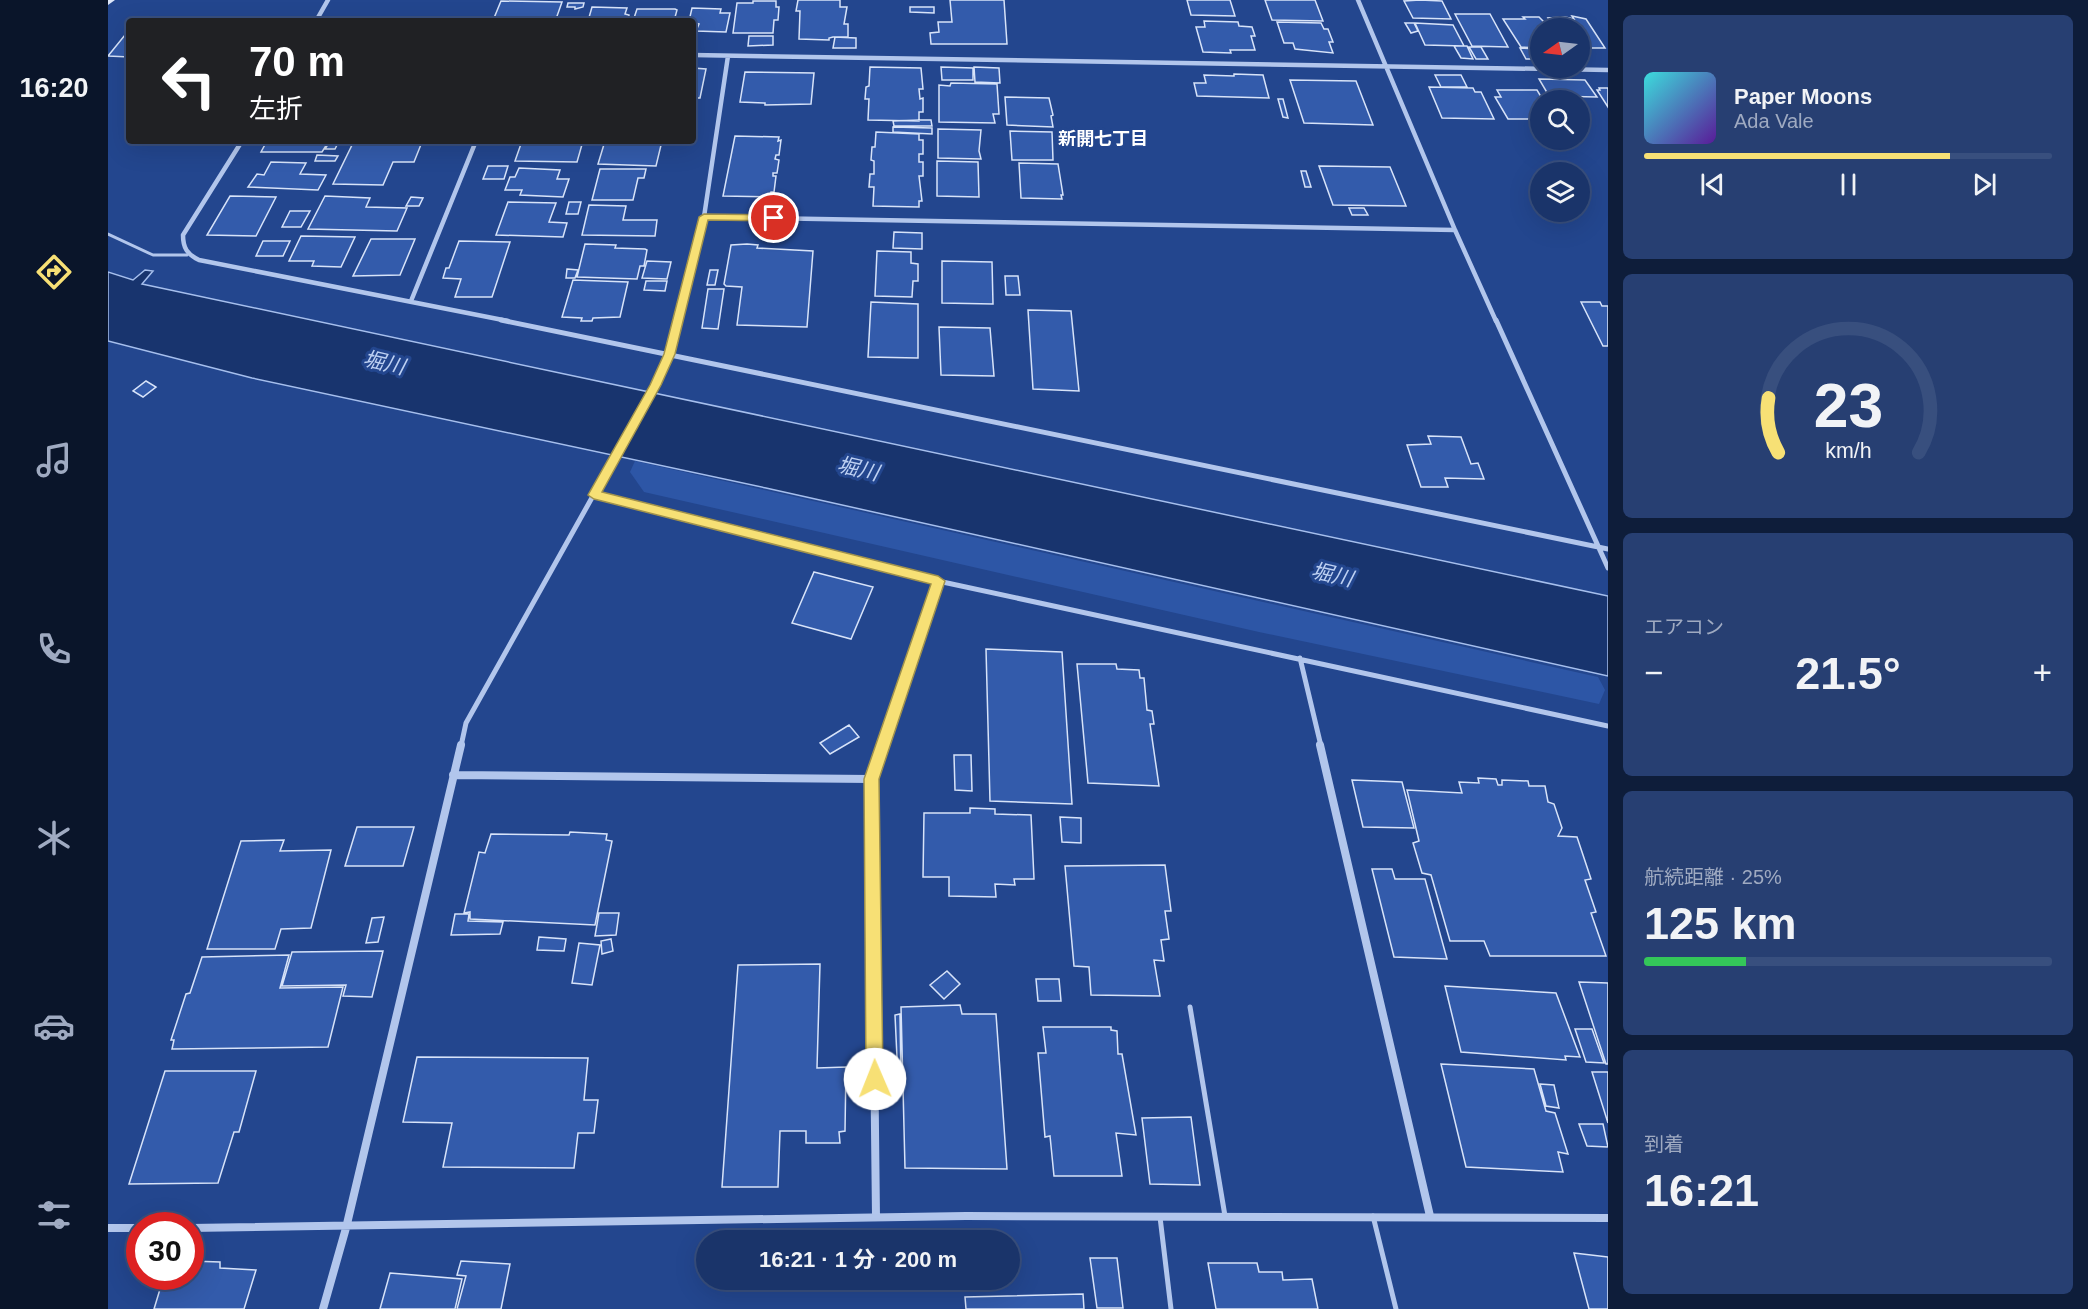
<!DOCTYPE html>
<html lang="ja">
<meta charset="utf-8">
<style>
:root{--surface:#1a346a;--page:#273f72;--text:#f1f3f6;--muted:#9faac1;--line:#384f7e;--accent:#f7e075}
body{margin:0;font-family:Arial,"Noto Sans JP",sans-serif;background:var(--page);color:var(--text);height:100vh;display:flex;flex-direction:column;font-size:22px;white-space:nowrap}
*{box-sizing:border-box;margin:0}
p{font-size:20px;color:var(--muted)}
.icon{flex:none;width:33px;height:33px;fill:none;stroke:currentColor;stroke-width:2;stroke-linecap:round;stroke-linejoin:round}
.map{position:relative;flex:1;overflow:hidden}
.details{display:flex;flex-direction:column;gap:15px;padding:15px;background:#0e1d3a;width:480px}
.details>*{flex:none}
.banner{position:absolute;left:18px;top:18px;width:570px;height:126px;border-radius:6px;box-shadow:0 6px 24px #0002,0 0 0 2px var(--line);background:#202124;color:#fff;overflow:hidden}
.needle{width:39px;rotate:256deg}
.buttons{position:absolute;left:1422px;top:18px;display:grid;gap:12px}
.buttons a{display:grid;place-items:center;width:60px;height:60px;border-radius:50%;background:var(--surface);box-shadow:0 6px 24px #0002,0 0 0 2px var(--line);font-size:30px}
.speed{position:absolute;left:18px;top:1212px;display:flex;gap:12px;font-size:30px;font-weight:700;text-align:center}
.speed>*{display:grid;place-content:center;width:78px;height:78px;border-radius:50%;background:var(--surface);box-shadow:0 6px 24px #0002,0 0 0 2px var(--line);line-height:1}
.speed .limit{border:9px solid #d22;background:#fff;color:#111}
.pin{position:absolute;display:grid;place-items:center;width:51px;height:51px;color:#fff;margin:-26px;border:3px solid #fff;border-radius:50%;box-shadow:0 2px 6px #0007}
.me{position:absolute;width:66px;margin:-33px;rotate:359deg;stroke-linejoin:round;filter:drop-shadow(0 0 4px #0008)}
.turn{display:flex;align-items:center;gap:21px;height:126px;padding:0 24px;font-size:27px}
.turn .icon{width:78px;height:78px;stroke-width:2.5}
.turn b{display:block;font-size:42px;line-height:51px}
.big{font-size:45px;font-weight:700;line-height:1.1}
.details .tile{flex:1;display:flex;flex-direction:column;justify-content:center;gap:9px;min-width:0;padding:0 21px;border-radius:9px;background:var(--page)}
.details .dial{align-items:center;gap:0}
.dial svg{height:156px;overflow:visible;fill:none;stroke:var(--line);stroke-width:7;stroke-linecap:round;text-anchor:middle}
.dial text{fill:var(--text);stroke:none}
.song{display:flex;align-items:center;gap:18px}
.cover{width:72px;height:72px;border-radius:9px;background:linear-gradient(135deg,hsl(180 70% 55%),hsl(270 70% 35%))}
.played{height:6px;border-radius:3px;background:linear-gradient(90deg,var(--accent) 75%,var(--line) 75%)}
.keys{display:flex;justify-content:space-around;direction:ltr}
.heat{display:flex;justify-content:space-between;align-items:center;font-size:33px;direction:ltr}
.charge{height:9px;border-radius:4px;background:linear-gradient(90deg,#34c759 25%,var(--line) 0)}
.trip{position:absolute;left:588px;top:1230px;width:324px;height:60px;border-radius:30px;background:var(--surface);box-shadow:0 6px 24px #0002,0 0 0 2px var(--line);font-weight:700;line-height:60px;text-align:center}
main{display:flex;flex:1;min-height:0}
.tabs{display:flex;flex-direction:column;width:108px;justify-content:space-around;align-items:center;background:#0a152a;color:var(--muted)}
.tabs .icon{width:42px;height:42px}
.tabs .active{color:var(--accent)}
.tabs b{font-size:27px;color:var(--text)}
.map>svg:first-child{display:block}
.green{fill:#2d56a6}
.water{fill:#18346e;stroke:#a6bfed;stroke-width:1.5}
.building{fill:#335bab;stroke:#d7e3f9;stroke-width:1.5}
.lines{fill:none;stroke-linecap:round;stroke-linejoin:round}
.lane-far1{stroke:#b2c6ec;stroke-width:3}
.lane{stroke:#b2c6ec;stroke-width:5}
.street-far2{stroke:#b2c6ec;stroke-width:4.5}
.street-far1{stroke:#b2c6ec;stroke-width:5}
.street{stroke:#b2c6ec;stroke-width:8}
.secondary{fill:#dee7f9;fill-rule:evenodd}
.route{fill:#f7e075;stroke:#a1924c;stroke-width:1.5}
.labels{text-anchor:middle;stroke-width:6;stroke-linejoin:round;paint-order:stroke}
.far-neighbourhood-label{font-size:18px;font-weight:bold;fill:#fff;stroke:#23468e}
.water-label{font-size:21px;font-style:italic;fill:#bed1f3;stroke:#23468e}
</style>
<main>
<nav class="tabs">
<b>16:20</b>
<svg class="icon active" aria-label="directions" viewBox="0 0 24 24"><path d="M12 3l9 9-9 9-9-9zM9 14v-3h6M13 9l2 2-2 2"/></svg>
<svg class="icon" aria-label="music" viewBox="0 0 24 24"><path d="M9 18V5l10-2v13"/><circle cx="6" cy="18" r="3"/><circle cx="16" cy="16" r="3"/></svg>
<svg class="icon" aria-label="phone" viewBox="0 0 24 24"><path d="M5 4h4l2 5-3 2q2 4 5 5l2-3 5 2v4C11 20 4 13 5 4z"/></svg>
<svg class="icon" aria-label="climate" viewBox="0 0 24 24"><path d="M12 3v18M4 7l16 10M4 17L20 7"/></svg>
<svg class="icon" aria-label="car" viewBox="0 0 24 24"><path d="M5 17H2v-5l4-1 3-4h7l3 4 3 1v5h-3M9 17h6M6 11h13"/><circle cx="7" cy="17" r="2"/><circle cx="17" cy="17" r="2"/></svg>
<svg class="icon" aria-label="filters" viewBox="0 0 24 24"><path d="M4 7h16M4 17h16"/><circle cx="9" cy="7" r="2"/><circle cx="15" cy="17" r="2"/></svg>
</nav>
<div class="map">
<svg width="1500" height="1309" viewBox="0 0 1500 1309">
<rect width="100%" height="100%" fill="#23468e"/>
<!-- green -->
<path class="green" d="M527,461L1490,677L1497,690L1491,704L1151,632L536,492L522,472Z"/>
<!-- water -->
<path class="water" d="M37,270L45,271L34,284L1500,596V676L658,488L144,378L0,341V272L25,280Z"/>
<!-- building -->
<path class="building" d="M690,0H732V7H739L736,24H740V37H725L721,38V40L691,39L692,11H688Z
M842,0H896L899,44H823L822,33L831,32L830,22H844Z
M1079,0H1122L1127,16L1083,15Z
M1157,0H1207L1215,21L1164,20Z
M1312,0L1334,1L1343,19L1305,18L1296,1Z
M393,1L454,2L448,19L386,18Z
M645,1H668V7H671L670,20H666L665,33H625L629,3H645Z
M460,3H476L475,7L467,9V7H459Z
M484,7L519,8L517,14L521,15L520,21H480Z
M802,7H826V13L802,12Z
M584,8L613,9L612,13H622L618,32L588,31L591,24L581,21Z
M529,9H567L569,10L566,21H525Z
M1347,14H1382L1400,47L1364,46Z
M1464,16L1478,19L1497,48H1472V28H1447L1440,18L1457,17L1466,19Z
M1415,17H1431L1442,28H1432V48L1413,47L1395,19H1417Z
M1096,21L1130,22L1131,26L1144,27L1147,36H1143L1147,50H1122L1123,53L1095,52L1088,27H1097Z
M1169,22L1213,23L1216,29H1220L1225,42H1221L1225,53L1187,49L1185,43H1176Z
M1297,23H1306L1310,31L1303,33Z
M1307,23L1345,25L1356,46L1317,45Z
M21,30V57L0,56Z
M641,36H665V45L640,46Z
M727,37L748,38V48H725Z
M1346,46H1359L1365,59L1353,58Z
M1361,47H1373L1380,59H1368Z
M1412,48L1432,49V59H1418Z
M762,67L813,68L815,89H811L812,99L815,98V112H811V121L760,120L761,99H757L758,87L761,86Z
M833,67L865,68V80H834Z
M866,67L891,68L892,83L867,82Z
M585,68L598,69L592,98H585Z
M637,72L706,73L703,104L657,105V103L632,102Z
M1126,74L1155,75L1161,98L1089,96L1086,83H1098L1096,75L1126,76Z
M1327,75H1353L1359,87H1333Z
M1431,79L1477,80L1489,97L1441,96Z
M1182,80L1248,81L1265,125L1196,123Z
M843,83L889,84L891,114H885L887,123L831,122V85L842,86Z
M1321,87L1365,88L1367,92H1373L1386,119L1334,118Z
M1491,88H1500V107L1489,90H1492Z
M1389,90H1429L1435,100H1432V119H1400L1387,97H1393Z
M897,97L941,98L945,115L943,116L945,127L899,125Z
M1170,99H1175L1180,118L1175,117Z
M812,120H823L824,126H786L785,121Z
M785,127L824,128V134L785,132Z
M830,129L873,130L871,151L873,159L830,158Z
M902,131L944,132L945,160H904Z
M768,132L811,134V140H815V154H811V162H815V176H811L814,201H811V207L765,206L766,187H761L762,174H766V161L763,160L764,147H767Z
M627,136L671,137L670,141L673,140L671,155H668L667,159L671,160L669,173H665V176H668L666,192H663L662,197L615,196Z
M159,141H221L214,152H153Z
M222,141H231L227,149H217Z
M246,141L314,142L306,162H285L275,185L225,184Z
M414,141H475L469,162L407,161Z
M497,141H554L548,166L490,164Z
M209,155L230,156L227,161H207Z
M829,161L870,162L871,197L829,196Z
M163,162L198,163L192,174L218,175L210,190L140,187L149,174L156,175Z
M911,163L950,164L955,195H953L954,199L913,198Z
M380,166H400L396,179H375Z
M1211,166L1282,167L1298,206L1225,205Z
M411,168L452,170L449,179H461L455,197L412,195L414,190H397L402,177H407Z
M492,169H538L536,178H530L525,200H484Z
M1193,171H1198L1203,187H1197Z
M122,196L168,197L148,236L99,235Z
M217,196L262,198L258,207L299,208L289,231L200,229Z
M303,197L315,198L311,206H298Z
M400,202L448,203L441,222L459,223L455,237L388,235Z
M461,202H473L470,214H458Z
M481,205L518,206L515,220H549L547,236L474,235Z
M1241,208H1256L1260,215H1244Z
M182,211H202L193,227H174Z
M786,232L814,233V249L785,248Z
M193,236L247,237L233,267L204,266L206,261H181Z
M263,239H307L292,275L245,276Z
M155,241H182L175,256H148Z
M351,241L402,242L384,297H347L353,279L335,278L338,268H341Z
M477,244L508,245L507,248L537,249L539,250L536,266H532L529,279L469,277Z
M639,244L650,245L649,248L705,251L699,327L629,325L634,287L618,286L616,284L623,245Z
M769,251L803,252V263L810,264V281H805L804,297L767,296Z
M539,261L563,262L559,279L534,278Z
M834,261L884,262L885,304L834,303Z
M459,269L470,270L467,278H458Z
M602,270H610L607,285H599Z
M897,276H910L912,295H898Z
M465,280L520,282L512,317L485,318L484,321H473L474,318L454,317Z
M538,281H559L557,291L536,290Z
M600,289H616L610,329L594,328Z
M763,302L810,304V358L760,357Z
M1473,302H1492L1494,306H1500V346H1495Z
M920,310L963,311L971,391L925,389Z
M831,327L882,328L886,376L833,375Z
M38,381L48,387L35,397L25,391Z
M1320,436L1353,437L1363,464L1370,463L1376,479L1337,478L1340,487H1313L1299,445L1323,444Z
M706,572L765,587L743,639L684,623Z
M878,649L954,652L964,804L882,801Z
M969,664H1008L1009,669L1031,670L1032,678H1036L1039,710L1044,711L1046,724H1042L1051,786L980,783Z
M741,725L751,737L722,754L712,743Z
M846,755H863L864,791L847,790Z
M1370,778L1388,779L1390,785H1394V780L1420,781L1421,786H1437L1440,802L1446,804L1454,828L1450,836L1469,837L1483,879L1477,880L1488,912L1483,913L1498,956H1382L1376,941H1342L1323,875L1314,873L1305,843L1311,841L1299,790L1354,793L1351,782L1371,783Z
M1244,780L1294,782L1306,828L1255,827Z
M862,808L887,809V814L923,815L926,879H906L907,885L887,884L888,897L841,896V877H815L816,813H862Z
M952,817L973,818V843L954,842Z
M249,827H306L295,866H237Z
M462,832L499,834L498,840L504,841L487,925L362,919V912L356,913L371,852L377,853L383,834L461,835Z
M176,840L172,851L223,850L203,928L173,929L167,949H99L133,841Z
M1057,865L1063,911H1057L1061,939L1053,940L1056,961L1046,960L1052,996L983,995L981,967L966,966L957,866Z
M1264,869H1284L1287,879H1317L1339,959L1286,957Z
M491,913H511L508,935L487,936Z
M347,914H361L360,921L395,922L392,934L343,935Z
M276,917L270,942L258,943L264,918Z
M431,937L458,939L456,951L429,950Z
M503,939L505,951L494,954L493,941Z
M471,943L492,945L484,985L464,983Z
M275,951L264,997L235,996L238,985L174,986L184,952Z
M181,955L172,988L235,987L220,1047L64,1049L66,1040H63L78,994L82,993L94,957Z
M712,964L709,1068L738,1067L737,1131L731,1132L732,1143H698V1131H672L670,1187H614L630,965Z
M839,971L852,984L836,999L822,985Z
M928,979H951L953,1001H930Z
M1471,982L1500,983V1064H1498Z
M1337,986L1448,993L1472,1057L1457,1056L1458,1060L1353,1052Z
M852,1005L854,1014H888L899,1169L797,1168L793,1007Z
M792,1014L793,1079H790L787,1015Z
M935,1027H1003V1030L1009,1031L1010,1054H1014L1028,1135L1008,1133L1014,1176H946L942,1136L937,1137L930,1053H938Z
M1467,1029H1484L1496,1063L1478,1062Z
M309,1057L480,1058L476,1100H490L486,1133H470L466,1168L335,1167L344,1123L295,1122Z
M1333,1064L1426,1069L1438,1111L1447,1113L1460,1154L1450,1152L1455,1172L1358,1167Z
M57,1071H148L131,1132H126L110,1183L21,1184Z
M1484,1072H1500V1123Z
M1432,1084L1446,1085L1451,1108L1438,1106Z
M1083,1117L1092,1185L1042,1184L1034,1118Z
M1471,1124H1495L1500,1147L1479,1146Z
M1466,1253L1500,1257V1309H1481Z
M982,1258H1009L1015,1308H989Z
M82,1261L112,1262V1268L148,1270L136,1309H46L56,1276H82Z
M353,1261L402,1264L393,1309H349L358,1276L349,1275Z
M1100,1263H1149L1151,1272H1174L1175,1280L1204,1279L1210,1309H1108Z
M282,1273L354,1279L347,1309H272Z
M975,1294L976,1309H858L857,1297Z"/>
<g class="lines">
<!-- lane-far1 -->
<path class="lane-far1" d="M0,234L45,255H79"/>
<!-- lane -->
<path class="lane" d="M1082,1007L1117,1216
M1265,1216L1288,1309
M1052,1217L1063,1309"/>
<!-- street-far2 -->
<path class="street-far2" d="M1250,0L1347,230L1388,321
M208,21L220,0
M585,55L1500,70
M134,141L75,235C75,248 79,254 91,260L400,321
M596,217L1347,230
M303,301L368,141
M570,321L596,217L620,56"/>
<!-- street-far1 -->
<path class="street-far1" d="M393,320L1500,549
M1388,320L1500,568
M486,495L830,581L1500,726
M1192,658L1213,746
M353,746L358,723L547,385L562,354L571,320
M774,746L830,581"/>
<!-- street -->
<path class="street" d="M1212,745L1322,1216
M345,775L763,779
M768,1217L763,779L775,745
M0,1228H32
M82,1228L858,1216L1500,1218
M215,1309L238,1228L353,745"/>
<!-- secondary -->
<path class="secondary" d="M0,0H7L0,5Z"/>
</g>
<!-- route -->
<path class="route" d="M596,214L666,215L671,218L666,221L600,220L567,354L553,385L494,492L830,576L837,581L771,779L775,1079L773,1085L767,1087L761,1085L758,1079L756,779L823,584L486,499L480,495L542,385L556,354L591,217Z"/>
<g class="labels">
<!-- far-neighbourhood labels -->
<g class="far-neighbourhood-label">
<text x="995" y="145">新開七丁目</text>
</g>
<!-- water labels -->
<g class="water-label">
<text transform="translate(276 363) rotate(13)" y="7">堀川</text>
<text transform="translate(750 469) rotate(13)" y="7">堀川</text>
<text transform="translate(1224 575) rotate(13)" y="7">堀川</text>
</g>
</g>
</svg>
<div class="buttons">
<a><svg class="needle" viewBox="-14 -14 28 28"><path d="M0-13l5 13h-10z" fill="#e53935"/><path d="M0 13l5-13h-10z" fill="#9faac1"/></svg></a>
<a><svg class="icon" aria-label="search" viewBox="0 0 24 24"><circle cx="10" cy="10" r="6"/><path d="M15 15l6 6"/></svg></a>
<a><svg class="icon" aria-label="layers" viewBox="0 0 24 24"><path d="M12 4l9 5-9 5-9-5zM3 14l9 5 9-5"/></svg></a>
</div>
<div class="speed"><div class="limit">30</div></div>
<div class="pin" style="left:666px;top:218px;background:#d93025"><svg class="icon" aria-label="arrive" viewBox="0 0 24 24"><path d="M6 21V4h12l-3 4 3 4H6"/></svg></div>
<svg class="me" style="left:767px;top:1079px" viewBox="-20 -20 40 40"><circle r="19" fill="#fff"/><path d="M0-13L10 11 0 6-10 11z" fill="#f7e075"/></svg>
<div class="trip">16:21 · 1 分 · 200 m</div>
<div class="banner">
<div class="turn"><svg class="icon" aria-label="left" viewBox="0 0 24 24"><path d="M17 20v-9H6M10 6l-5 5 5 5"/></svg><div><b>70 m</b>左折</div></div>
</div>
</div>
<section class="details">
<div class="tile">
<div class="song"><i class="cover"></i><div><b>Paper Moons</b><p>Ada Vale</p></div></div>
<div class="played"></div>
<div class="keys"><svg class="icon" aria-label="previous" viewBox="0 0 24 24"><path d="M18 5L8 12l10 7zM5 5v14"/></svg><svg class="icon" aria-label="pause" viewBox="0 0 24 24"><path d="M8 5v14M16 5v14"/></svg><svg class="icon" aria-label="next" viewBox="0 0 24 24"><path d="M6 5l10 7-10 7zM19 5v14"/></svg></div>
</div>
<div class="tile dial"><svg viewBox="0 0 100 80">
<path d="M14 69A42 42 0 1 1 86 69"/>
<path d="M14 69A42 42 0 0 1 9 41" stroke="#f7e075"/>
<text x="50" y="56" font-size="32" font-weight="700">23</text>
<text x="50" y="72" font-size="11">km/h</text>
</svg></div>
<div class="tile"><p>エアコン</p>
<div class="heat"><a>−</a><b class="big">21.5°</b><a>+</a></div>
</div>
<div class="tile"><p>航続距離 · 25%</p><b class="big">125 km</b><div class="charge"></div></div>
<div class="tile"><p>到着</p><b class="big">16:21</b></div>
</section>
</main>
